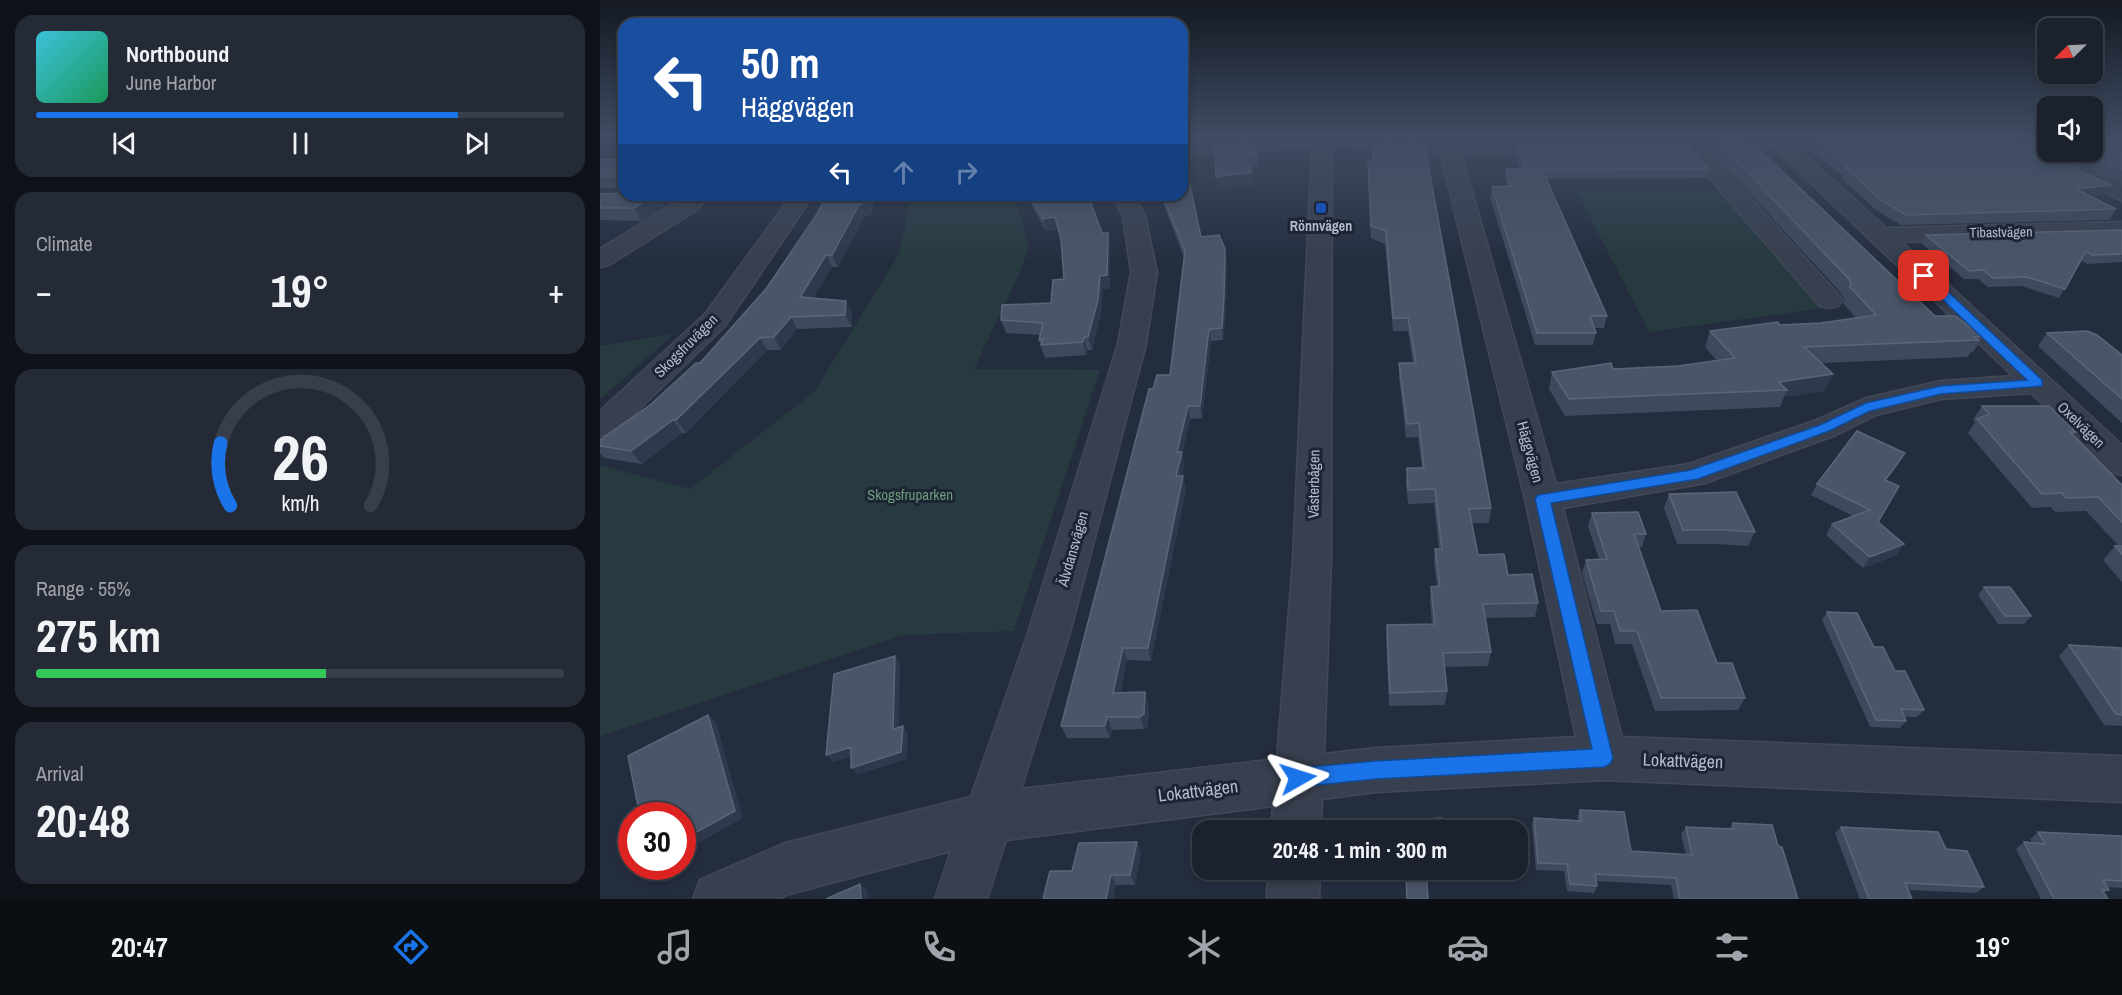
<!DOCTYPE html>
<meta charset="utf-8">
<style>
:root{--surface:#1b222e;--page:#242a36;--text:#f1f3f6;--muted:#a0a4aa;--line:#393f4a;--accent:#1a73e8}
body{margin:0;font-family:"Archivo Narrow",sans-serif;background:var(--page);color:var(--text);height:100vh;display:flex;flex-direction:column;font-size:22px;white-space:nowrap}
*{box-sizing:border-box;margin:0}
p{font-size:20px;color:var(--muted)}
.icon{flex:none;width:33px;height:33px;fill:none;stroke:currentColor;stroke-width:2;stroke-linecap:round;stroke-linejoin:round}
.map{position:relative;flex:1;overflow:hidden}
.sheet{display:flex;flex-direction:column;gap:15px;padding:15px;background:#0f1319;width:600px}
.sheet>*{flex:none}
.top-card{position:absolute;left:18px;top:18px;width:570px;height:183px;border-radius:18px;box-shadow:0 3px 9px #0003,0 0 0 2px var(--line);background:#1a4fa0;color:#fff;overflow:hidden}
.needle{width:39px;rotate:246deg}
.tools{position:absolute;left:1437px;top:18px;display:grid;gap:12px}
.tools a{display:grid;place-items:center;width:66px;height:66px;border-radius:12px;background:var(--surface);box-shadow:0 3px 9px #0003,0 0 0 2px var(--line);font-size:30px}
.speed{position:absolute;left:18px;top:802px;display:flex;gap:12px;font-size:30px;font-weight:700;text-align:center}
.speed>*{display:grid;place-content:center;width:78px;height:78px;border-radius:50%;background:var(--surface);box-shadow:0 3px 9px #0003,0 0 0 2px var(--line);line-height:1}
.speed .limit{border:9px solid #d22;background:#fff;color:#111}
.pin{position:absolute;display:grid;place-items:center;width:51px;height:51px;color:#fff;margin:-26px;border-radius:12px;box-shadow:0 3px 9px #0006}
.me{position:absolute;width:66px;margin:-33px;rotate:84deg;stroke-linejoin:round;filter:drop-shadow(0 0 4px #0008)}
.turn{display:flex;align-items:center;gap:21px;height:126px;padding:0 24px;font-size:27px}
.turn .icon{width:78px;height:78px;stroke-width:2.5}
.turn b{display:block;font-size:42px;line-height:51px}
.lanes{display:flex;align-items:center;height:57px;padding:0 24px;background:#0003;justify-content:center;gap:30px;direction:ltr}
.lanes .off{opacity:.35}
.big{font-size:45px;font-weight:700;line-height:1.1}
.sheet .widget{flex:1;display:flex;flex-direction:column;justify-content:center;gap:9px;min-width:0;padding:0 21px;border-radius:18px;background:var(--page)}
.sheet .dial{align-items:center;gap:0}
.dial svg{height:156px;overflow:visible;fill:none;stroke:var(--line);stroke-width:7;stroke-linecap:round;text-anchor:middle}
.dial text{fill:var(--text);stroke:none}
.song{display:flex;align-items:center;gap:18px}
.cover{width:72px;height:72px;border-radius:9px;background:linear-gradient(135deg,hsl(190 70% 55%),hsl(150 70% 35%))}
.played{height:6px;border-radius:3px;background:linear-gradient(90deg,var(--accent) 80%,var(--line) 80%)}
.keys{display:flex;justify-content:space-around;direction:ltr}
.heat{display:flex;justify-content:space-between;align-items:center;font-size:33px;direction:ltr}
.charge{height:9px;border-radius:4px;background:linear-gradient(90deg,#34c759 55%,var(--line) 0)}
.trip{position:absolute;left:592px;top:820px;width:336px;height:60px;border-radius:18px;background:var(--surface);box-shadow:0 3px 9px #0003,0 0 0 2px var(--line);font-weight:700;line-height:60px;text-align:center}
.dock{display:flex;height:96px;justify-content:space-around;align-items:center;background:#0b0e12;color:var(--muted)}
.dock .icon{width:42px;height:42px}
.dock .on{color:var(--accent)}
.dock b{font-size:27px;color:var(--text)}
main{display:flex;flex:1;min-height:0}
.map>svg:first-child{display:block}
.green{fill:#263a3f}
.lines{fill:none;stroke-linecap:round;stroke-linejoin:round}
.minor-casing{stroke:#414857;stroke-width:3}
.minor{fill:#383f4e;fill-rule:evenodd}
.wall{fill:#3f495d}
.shaded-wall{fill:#2f384c}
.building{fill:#4b5569;stroke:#5c6578;stroke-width:1.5}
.route{fill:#1a73e8;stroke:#114b97;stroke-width:1.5}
.transit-dot{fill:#1a4fb4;stroke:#1d2433;stroke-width:2}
.labels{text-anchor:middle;stroke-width:6;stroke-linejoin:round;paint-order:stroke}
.far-poi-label{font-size:14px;font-weight:bold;fill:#b4bac9;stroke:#1d2433}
.far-street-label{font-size:14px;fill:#b4bac9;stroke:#1d2433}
.street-label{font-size:15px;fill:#b4bac9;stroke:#1d2433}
.park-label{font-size:15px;fill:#6b9b7a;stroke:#1d2433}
.near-street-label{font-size:18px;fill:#b4bac9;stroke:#1d2433}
</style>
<main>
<section class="sheet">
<div class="widget">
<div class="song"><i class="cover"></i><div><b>Northbound</b><p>June Harbor</p></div></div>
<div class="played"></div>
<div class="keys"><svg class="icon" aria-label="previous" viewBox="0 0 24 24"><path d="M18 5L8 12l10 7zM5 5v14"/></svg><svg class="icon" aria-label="pause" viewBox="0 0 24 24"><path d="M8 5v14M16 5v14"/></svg><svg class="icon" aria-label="next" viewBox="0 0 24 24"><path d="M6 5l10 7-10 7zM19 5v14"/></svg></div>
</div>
<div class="widget"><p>Climate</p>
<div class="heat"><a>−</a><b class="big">19°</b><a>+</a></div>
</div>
<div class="widget dial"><svg viewBox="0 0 100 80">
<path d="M14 69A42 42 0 1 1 86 69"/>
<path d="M14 69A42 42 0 0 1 9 37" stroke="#1a73e8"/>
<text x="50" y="56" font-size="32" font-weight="700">26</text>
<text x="50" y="72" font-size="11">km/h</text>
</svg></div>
<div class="widget"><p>Range · 55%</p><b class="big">275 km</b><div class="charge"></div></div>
<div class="widget"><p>Arrival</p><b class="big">20:48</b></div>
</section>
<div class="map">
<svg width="1522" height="899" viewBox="0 0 1522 899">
<rect width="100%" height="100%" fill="#242d3e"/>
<!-- green -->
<path class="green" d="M1128,190L1230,307L1049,332L977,192Z
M311,195H414L429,247L419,274L374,369L500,370L414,631L302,635L0,736V465L90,489L215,391L300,252Z
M74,334L0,399V346Z"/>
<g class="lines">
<!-- minor casing -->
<g class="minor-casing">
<path id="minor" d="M660,138H792L849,141L1008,138H1258L1256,142L1249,144L1194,145L1286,228L1522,222V236L1302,242L1522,445V475L1510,472L1431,393L1341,399L1276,415L1236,435L1105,483L963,508L1022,737L1522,756V802L1004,780L776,792L722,799L721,831H671L673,806L406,840L387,899H335L351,851L189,894L178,899H93L100,880L185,843L371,797L427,636L518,344L531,272L523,216L512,195H534L545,216L557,272L546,344L469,636L421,789L677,759L693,561L712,146L582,155V143ZM732,145L840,152L925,499L976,737L776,748L724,754L731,561ZM1172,146L1413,376L1341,381L1266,398L1214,421L1089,464L956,484L861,153L1083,148L1220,306L1229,308L1238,306L1242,300L1238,294L1104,147Z
M1396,138H1421L1522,186V201L1399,142Z
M87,195L109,196L98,209L9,265L0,267V249Z
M183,195H205L206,206L125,326L24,424L11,433L0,436V411L105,314L184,206Z
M668,870H720L719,899H667Z"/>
</g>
<!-- minor -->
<use href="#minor" class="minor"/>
</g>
<!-- wall -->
<path class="wall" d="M1112,138H1147L1335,316L1383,336L1373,352L1370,353L1368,357L1221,363L1225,391L1184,397L1180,407L965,416L949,389L952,372L1078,366L1117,361L1105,347L1110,331L1180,325L1221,323L1256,318L1243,303L1244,299L1240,292L1109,149Z
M1210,138L1511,185L1505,195L1491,197L1516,209L1510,220L1301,225L1276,210L1242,179L1243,176L1206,147Z
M1425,138H1448V148Z
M1522,138V184L1455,152H1492Z
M654,140L657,155L658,167L649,168L652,172L653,184L618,189Z
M916,145L1108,169L1106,178L947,179L1007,316L1004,328H994L996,333L993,345H935L890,197L892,187L907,186L905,180L906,169H921L915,154Z
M0,159H24V189L23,188H0Z
M768,162L891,508L889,523H871L878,555L908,575L938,603L935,617L885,618L891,652L888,666L844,667L847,691L845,705L789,706L786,639L787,625L832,624L830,601L831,587L837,586L834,563L835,549H839L834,503L808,504L806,483L807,468H822L818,437L806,438L799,377V363H813L808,331H793L785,244L771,238Z
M0,194L65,205L42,221L0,220Z
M426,195H488L502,233H508L510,245V288L503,289L501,313L492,350H487L486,355L445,358L439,340L440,335L406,333L401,320L451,303L464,279L461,240L458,229L446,231Z
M560,195H582L601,237L627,260L626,307L623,340L611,341L602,418L590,419L582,454L584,464L582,476L586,488L551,661L527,660L520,693L549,705L548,727L544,729L512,730L510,738H467L461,726L553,389L570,375L584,257Z
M272,213L264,217L238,267H232L213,298L252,313V327L197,329L181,350H167L86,433H82L42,464L4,458L0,453V440L50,405L100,363L166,289L217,214Z
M1522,230V262L1487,264L1481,260L1459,298L1422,286L1388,287L1378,279H1364L1322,244L1326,235Z
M1447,333L1522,355V423L1438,346Z
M1382,406L1476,432L1473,436L1522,485V582L1503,560L1515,546H1519L1486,511L1455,512L1451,507L1432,508L1368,433L1375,422L1373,420Z
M1299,464L1287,480L1278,522L1297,555L1263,568L1226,535L1232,524L1253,516L1211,495L1217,484Z
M1069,494L1155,532L1148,546L1117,544H1077L1064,508Z
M992,513L1046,534L1042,547L1039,548L1061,611L1117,663L1145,698L1138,710L1055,711L1032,644H1015L1010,624H997L982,573L986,560L999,559L988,526Z
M1384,587L1431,616L1424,624H1398L1378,595Z
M1227,612L1274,647L1295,671L1324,710L1317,717H1304L1306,721L1300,728L1270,727L1222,620Z
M1469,645L1522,648V726L1504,725L1459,656Z
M980,810L1031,851L1086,855L1081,834L1086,827L1129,829L1133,823L1178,846L1198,899H1074L1071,885L996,881L997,886L994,893L967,891L964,871L936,870L932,825L934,818L978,820L977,817Z
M1241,827L1346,849L1384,887L1376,893L1308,890L1312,899H1260L1235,833Z
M1438,832L1522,836V888L1507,887L1509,890L1504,893L1508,899H1441L1416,849L1424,842L1432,843L1430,839Z
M541,852L535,885H516L472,871Z
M805,870H845L844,874H826L828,899H806Z"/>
<!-- shaded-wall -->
<path class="shaded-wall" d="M652,172L653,184L618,189L616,177Z
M1511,185L1505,195L1470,199L1476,189Z
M54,195H60L65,205L42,221L34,208Z
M269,195H277L272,213L264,217L238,267L232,255L259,205Z
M455,217L458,229L446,231L443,219Z
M508,233L510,245V288L503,289L501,313L492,350L488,337Z
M625,249L627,260L626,307L623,340L622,328Z
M226,255L232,267L206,309L200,297Z
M246,301L252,313V327L245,315Z
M191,317L197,329L181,350L174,337Z
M609,329L611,341L602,418L600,406Z
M484,337L487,350L486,355L483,342Z
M160,338L167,350L86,433L76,420Z
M1233,374L1225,391L1184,397L1187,390L1179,382Z
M588,406L590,419L582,454L584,464L579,489L576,476L577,452Z
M73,420L82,433L42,464L31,451Z
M1305,453L1299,464L1279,491L1285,480Z
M583,476L586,488L551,661L548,648Z
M1304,544L1297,555L1263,568L1270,557Z
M523,648L527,660L517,705L513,693Z
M295,656L300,664L299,737L293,729Z
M545,692L549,705L548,727L544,729L540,717Z
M108,715L116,722L143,818L82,852V840Z
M507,717L512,730L510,738L505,726Z
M303,726L308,733L307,759L257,775L251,768Z
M251,747L257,755L233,762L226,755Z
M537,842L541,852L535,885L530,875Z
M511,875L516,885L513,899H506Z
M260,884L267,890L268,899H261Z"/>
<!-- building -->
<path class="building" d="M1115,138H1147L1335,316H1355L1383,336L1374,337L1378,340L1204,347L1233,374L1179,382L1187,390L969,399L952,372L1011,363L1013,369L1078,366L1135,358L1110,331L1178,322L1180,325L1221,323L1276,315L1250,287L1251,283L1247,277Z
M1210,138H1410L1511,185L1476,189L1516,209L1306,215L1281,200L1246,168H1250Z
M1492,138H1522V170L1481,152H1492Z
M783,139L824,142L891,508L869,509L878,555L904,554L908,575L932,574L938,603L883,604L891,652L843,653L847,691L790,693L787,625L835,624L831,587L840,586L835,549H842L835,489L808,490L807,468H824L819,423L807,424L799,363H816L808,318H793L786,231L771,226L768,162H773V144H780Z
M654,140L657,155L642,156L652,172L616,177L615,143Z
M1084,142L1108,169L943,170L942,169H926L916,145Z
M582,148L601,237L619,235L625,249L624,296L622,328L609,329L600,406H588L577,452H582L576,476H583L548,648H523L513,693L545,692L544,714L540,717H507L505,726H461L549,389H553L557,375H570L585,251L562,195H582Z
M0,159H24V181H19L17,176H0Z
M906,169H942L1007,316H990L996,333H937L892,187L911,186Z
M24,193V195H54L34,208H0V194Z
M227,195H269L267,201L259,205L232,255H226L200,297L246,301L245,315L191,317L174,337L160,338L76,420H73L31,451L0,446V440L50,405L96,363H100L166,289L217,214Z
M429,195H488L502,233H508L507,275L500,276L498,300L488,337H484L483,342L441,345L443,339L439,340L443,323L401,320L402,305L451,303L453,280L464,279L461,239L455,217L443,219Z
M1522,230V254L1492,255L1486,251L1465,289L1427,277L1393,278L1383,270L1369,271L1326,235Z
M1487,331L1497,335L1522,355V399L1447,333Z
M1382,406H1449L1476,432H1470L1522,485V522L1498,497L1466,498L1462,493L1442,494L1377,419L1389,414Z
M1257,431L1305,453L1285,480L1299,486L1278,522L1304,544L1270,557L1232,524L1270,510L1217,484Z
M1136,492L1155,532L1124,530H1083L1069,494Z
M1038,512L1046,534H1034L1061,611L1097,610L1117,663H1132L1145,698H1061L1037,631H1020L1014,611H1001L986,560L1007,559L992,513Z
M1515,546H1522V554Z
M1384,587H1410L1431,616H1405Z
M1227,612L1257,613L1274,647H1283L1295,671H1305L1324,710L1301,709L1306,721L1276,720Z
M1469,645L1522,648V715L1516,714Z
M295,656L293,729L303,726L301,752L251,768V747L226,755L234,674Z
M108,715L135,811L82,840V816H40L28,756Z
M980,810L1024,812L1031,851L1092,855L1086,827L1134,829L1133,823L1172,825L1178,846L1182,847L1198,899H1080L1076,878L995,874L997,886L970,884L967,864L938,863L934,818L981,821Z
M842,818L843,831H805V820Z
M1241,827L1338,832L1346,849L1367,851L1384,887L1305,883L1312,899H1269Z
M1438,832L1522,836V881L1503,880L1509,890H1502L1508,899H1454L1424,842L1445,844Z
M537,842L530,875H511L506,899H443L450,871H472L479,843Z
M806,870H826L828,899H807Z
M260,884L261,899H226Z"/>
<!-- sky -->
<linearGradient id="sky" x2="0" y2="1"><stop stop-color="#141922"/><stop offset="0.52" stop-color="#3f4c63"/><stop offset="1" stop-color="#3f4c63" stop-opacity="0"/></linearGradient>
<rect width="1522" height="263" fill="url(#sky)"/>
<!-- route -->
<path class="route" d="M1320,273H1328L1442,380V386L1341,394L1270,411L1229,431L1098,479L951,503L1013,758L1010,764L1004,767L776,779L698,787L691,784L688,778L691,771L698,768L776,761L992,749L935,499L938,495L1091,470L1220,425L1266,403L1341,386L1427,380L1320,278Z"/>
<!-- markers -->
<rect class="transit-dot" x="715" y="202" width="12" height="12" rx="3"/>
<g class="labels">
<!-- far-poi labels -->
<g class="far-poi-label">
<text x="721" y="231">Rönnvägen</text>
</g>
<!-- far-street labels -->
<g class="far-street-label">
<text transform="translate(1401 232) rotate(-1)" y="5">Tibastvägen</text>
</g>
<!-- street labels -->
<g class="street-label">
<text transform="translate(86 346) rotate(-45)" y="5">Skogsfruvägen</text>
<text transform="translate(1481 425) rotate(44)" y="5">Oxelvägen</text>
<text transform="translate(930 452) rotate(75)" y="5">Häggvägen</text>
<text transform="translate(714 484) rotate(-89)" y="5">Västerbågen</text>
<text transform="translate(473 549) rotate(-74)" y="5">Älvdansvägen</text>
</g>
<!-- park labels -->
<g class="park-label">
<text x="310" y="500">Skogsfruparken</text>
</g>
<!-- near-street labels -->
<g class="near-street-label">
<text transform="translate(1083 761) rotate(2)" y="6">Lokattvägen</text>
<text transform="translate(598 791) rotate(-7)" y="6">Lokattvägen</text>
</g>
</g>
</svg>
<div class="tools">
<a><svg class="needle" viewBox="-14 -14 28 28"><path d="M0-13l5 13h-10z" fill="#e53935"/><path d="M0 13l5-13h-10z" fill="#a0a4aa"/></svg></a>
<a><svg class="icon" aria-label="sound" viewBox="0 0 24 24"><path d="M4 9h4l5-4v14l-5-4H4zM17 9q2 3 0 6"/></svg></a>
</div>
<div class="speed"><div class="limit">30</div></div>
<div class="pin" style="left:1324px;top:276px;background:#d93025"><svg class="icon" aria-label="arrive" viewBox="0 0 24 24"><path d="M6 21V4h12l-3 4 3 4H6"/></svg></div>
<svg class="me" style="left:698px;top:778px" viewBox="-20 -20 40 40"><path d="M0-17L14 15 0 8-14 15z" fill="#1a73e8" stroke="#fff" stroke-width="4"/></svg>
<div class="trip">20:48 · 1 min · 300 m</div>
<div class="top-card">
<div class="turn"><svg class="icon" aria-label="left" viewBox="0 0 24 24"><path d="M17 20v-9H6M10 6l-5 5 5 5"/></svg><div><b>50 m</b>Häggvägen</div></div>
<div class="lanes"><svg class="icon" aria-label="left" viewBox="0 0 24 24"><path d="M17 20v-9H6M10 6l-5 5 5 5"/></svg><svg class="icon off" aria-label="ahead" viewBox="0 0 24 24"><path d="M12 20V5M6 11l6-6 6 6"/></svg><svg class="icon off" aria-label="right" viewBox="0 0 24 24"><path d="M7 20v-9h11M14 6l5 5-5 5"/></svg></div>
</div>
</div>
</main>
<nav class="dock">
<b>20:47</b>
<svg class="icon on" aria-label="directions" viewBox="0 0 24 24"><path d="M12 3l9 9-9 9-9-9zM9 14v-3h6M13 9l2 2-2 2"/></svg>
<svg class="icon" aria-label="music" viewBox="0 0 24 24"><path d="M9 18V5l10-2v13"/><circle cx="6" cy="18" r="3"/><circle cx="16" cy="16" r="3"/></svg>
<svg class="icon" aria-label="phone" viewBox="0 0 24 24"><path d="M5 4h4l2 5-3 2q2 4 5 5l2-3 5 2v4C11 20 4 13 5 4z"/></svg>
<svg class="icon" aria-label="climate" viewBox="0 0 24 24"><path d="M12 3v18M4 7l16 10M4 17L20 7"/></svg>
<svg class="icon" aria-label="car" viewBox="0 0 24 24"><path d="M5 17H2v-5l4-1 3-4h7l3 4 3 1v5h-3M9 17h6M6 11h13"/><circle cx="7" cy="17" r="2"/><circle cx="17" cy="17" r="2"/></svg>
<svg class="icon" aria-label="filters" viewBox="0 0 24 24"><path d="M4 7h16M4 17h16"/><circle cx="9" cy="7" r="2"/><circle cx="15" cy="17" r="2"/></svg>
<b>19°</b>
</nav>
